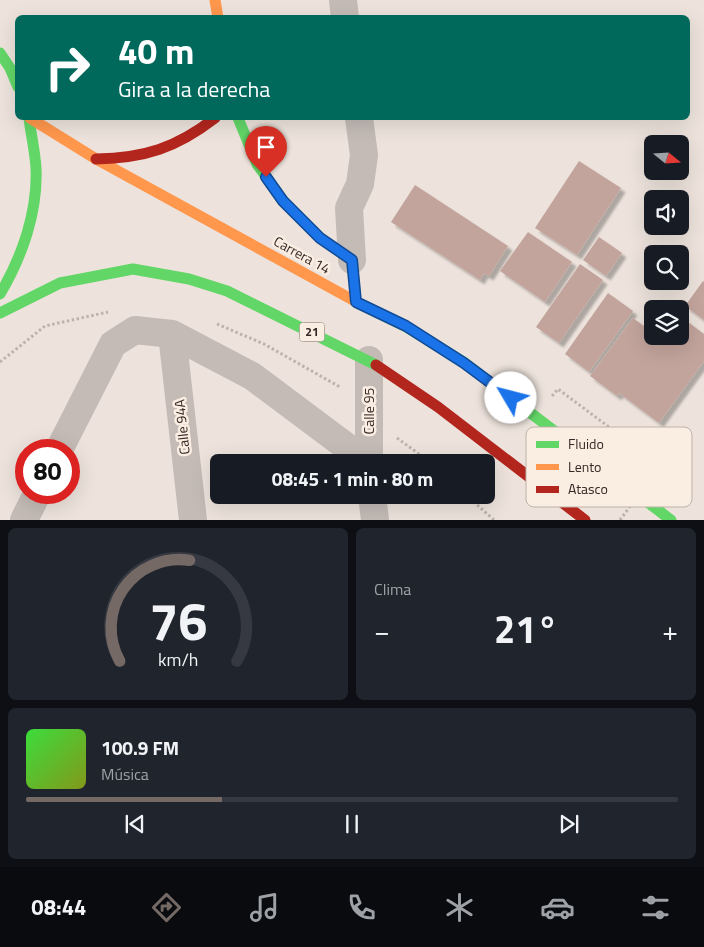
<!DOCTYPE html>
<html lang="es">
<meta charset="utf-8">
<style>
:root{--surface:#171b24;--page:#20242c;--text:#f1f3f6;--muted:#9ea1a6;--line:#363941;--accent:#756965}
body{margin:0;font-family:"Titillium Web",sans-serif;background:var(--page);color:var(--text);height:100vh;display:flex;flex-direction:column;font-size:19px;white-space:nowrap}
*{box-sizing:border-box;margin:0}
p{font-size:16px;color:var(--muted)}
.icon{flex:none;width:28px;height:28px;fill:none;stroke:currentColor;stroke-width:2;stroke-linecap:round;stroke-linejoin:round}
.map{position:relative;height:520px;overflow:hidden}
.side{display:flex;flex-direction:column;gap:8px;padding:8px;background:#0d0f14;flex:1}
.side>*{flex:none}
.guide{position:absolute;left:15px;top:15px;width:675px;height:105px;border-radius:8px;box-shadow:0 5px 20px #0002;background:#00695c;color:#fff;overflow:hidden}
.needle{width:32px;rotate:108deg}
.tools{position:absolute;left:644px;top:135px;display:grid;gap:10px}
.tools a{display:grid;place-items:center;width:45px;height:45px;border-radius:8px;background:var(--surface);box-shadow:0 5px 20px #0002;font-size:25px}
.speed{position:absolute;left:15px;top:439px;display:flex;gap:10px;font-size:25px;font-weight:700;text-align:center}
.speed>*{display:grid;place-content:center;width:65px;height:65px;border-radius:50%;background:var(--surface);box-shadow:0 5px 20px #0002;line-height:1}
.speed .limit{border:8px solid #d22;background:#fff;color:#111}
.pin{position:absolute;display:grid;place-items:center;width:42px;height:42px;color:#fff;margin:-51px -21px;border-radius:50% 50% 50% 0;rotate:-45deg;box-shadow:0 0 5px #0007}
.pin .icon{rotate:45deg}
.me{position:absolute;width:55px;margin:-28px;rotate:307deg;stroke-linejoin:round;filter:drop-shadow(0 0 4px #0008)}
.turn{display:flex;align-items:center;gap:18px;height:105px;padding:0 20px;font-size:22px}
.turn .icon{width:65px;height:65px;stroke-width:2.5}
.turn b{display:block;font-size:35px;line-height:42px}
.big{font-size:38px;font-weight:700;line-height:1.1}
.side .widget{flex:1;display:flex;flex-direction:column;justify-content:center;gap:8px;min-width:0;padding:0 18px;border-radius:8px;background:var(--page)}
.side .dial{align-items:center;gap:0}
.dial svg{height:130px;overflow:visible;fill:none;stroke:var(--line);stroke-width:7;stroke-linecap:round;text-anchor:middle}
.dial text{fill:var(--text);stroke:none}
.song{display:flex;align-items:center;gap:15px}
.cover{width:60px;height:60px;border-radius:8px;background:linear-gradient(135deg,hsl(120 70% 55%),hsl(70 70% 35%))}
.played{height:5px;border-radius:2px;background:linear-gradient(90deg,var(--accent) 30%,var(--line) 30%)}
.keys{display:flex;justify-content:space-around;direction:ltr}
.heat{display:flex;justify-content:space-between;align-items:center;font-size:28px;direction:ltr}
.side .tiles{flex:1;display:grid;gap:8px;grid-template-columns:1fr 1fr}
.widget:last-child{grid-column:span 2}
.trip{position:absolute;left:210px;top:454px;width:285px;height:50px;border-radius:8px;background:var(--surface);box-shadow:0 5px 20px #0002;font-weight:700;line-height:50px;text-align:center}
.dock{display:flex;height:80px;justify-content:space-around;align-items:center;background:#090b0e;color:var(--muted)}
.dock .icon{width:35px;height:35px}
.dock .selected{color:var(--accent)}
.dock b{font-size:22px;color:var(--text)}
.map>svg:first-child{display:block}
.building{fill:#c2a49c;filter:url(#shadow)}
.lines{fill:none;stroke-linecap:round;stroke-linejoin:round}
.path{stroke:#bdb3ae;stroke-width:3;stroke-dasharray:2.5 2.5;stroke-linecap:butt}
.street{stroke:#c4bbb6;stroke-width:28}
.fast{stroke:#63d668;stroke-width:11}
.slow{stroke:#ff974d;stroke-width:11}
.jam{stroke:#b3261e;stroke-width:11}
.path-bridge{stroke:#bdb3ae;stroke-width:3;stroke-dasharray:2.5 2.5;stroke-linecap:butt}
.route-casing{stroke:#114b97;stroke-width:12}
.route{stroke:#1a73e8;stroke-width:9}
.labels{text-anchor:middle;stroke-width:5;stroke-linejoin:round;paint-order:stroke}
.shield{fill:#faede2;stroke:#70635e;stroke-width:1}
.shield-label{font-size:12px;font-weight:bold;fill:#352825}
.street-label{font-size:14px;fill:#352825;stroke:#faede2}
.key{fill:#faede2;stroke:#bfb2a9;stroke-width:1}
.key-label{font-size:14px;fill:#352825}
</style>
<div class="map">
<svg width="704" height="520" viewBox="0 0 704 520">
<defs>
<filter id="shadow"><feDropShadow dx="4.5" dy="4.5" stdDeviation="1" flood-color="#0004"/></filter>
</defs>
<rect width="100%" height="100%" fill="#ede3dc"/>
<!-- building -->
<path class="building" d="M579,161L621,188L577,255L535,228Z
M415,185L508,246L489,276L484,273L480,280L391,222Z
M528,232L572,262L545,302L500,271Z
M599,237L622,253L606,276L583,260Z
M580,264L603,280L559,343L536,327Z
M703,281L704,282V320L685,306Z
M608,293L633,311L589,372L565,354Z
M680,316L704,334V361L659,423L619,393L617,396L590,376L633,318L652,332V336L660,338L661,336H680Z"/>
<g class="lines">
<!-- path -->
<path class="path" d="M217,324L264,344L340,387
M0,362L45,326L108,312
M552,396L558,389L672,474L666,482
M397,438L430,462
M466,495L494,520"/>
<!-- street -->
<path class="street" d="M343,0L345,18
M352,260L349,208L360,184L364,155L359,118
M172,334L193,520
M369,360V462
M59,450L113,344L135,330L172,334L252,376L367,462
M372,495L375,520
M24,520L38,492"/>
<!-- fast -->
<path class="fast" d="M0,53L10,68L18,87
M238,118L257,164L283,201L320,238L352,260L356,302
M0,294C22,257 38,212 36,168C35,151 31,135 29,118
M362,305L405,326L465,363L671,520
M0,313L60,283L133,269L189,279L227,291L376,365"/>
<!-- slow -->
<path class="slow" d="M215,0L218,18
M30,118L96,159L362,305"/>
<!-- jam -->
<path class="jam" d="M96,159C145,158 176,148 215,118
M376,365L438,407L585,520"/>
<!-- path-bridge -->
<path class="path-bridge" d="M620,520L655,473"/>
</g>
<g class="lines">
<!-- route casing -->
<g class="route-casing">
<path id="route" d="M266,177L283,201L320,238L352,260L356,302L406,326L464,363L511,398"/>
</g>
<!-- route -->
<use href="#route" class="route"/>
</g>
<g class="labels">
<!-- shield labels -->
<rect class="shield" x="299.5" y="322.5" width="25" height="19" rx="4"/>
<g class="shield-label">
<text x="312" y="336">21</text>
</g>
<!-- street labels -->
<g class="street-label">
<text transform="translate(302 255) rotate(29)" y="5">Carrera 14</text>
<text transform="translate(369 411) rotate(-90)" y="5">Calle 95</text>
<text transform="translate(182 427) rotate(-96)" y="5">Calle 94A</text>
</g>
</g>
<!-- legend -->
<rect x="526" y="427" width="166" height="80" rx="8" class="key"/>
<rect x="536" y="441" width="23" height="7" fill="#63d668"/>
<rect x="536" y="464" width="23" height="6" fill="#ff974d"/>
<rect x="536" y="486" width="23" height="7" fill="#b3261e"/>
<g class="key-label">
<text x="568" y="449">Fluido</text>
<text x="568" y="472">Lento</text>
<text x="568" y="494">Atasco</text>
</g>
</svg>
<div class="tools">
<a><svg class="needle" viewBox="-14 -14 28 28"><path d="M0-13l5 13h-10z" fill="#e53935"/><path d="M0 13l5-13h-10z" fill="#9ea1a6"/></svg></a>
<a><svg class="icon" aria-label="sound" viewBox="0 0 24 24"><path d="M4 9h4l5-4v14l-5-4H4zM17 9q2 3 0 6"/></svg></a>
<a><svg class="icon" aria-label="search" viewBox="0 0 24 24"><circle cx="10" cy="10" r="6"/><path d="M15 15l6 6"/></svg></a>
<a><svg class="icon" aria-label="layers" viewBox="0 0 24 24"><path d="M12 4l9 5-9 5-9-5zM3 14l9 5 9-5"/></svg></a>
</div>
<div class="speed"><div class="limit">80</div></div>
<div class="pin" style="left:266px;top:177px;background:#d93025"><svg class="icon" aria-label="arrive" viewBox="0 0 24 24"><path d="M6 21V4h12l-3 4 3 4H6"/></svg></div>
<svg class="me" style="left:511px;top:398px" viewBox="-20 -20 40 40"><circle r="19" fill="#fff"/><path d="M0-13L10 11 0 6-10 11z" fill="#1a73e8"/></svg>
<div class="trip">08:45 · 1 min · 80 m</div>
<div class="guide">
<div class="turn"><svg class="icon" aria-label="right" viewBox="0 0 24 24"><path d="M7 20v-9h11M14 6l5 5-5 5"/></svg><div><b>40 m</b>Gira a la derecha</div></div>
</div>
</div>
<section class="side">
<div class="tiles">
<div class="widget dial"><svg viewBox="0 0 100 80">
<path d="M14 69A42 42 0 1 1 86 69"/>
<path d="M14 69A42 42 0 0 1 57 7" stroke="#756965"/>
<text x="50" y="56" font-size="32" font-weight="700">76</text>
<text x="50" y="72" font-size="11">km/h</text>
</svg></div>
<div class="widget"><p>Clima</p>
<div class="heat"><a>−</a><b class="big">21°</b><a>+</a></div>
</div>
<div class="widget">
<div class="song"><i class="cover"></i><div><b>100.9 FM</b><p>Música</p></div></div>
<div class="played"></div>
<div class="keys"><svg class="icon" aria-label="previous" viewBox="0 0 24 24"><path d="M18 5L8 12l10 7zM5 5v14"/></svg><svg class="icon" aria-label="pause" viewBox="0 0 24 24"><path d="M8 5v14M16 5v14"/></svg><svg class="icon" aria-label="next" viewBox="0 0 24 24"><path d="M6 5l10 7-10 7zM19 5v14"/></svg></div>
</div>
</div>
</section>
<nav class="dock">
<b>08:44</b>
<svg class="icon selected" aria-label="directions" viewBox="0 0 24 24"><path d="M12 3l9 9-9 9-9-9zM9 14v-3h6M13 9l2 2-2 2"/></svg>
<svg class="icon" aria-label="music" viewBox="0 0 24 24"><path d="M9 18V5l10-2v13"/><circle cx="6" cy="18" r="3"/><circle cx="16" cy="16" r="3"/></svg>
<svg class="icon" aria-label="phone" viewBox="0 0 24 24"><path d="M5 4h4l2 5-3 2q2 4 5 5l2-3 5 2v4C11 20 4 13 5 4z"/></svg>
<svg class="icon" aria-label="climate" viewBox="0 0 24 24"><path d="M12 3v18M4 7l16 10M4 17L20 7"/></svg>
<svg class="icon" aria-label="car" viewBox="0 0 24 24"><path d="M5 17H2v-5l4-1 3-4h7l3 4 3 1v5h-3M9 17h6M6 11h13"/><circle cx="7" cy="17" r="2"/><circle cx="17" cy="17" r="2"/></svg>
<svg class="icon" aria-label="filters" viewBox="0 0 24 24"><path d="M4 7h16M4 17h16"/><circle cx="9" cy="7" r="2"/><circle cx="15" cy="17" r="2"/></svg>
</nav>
